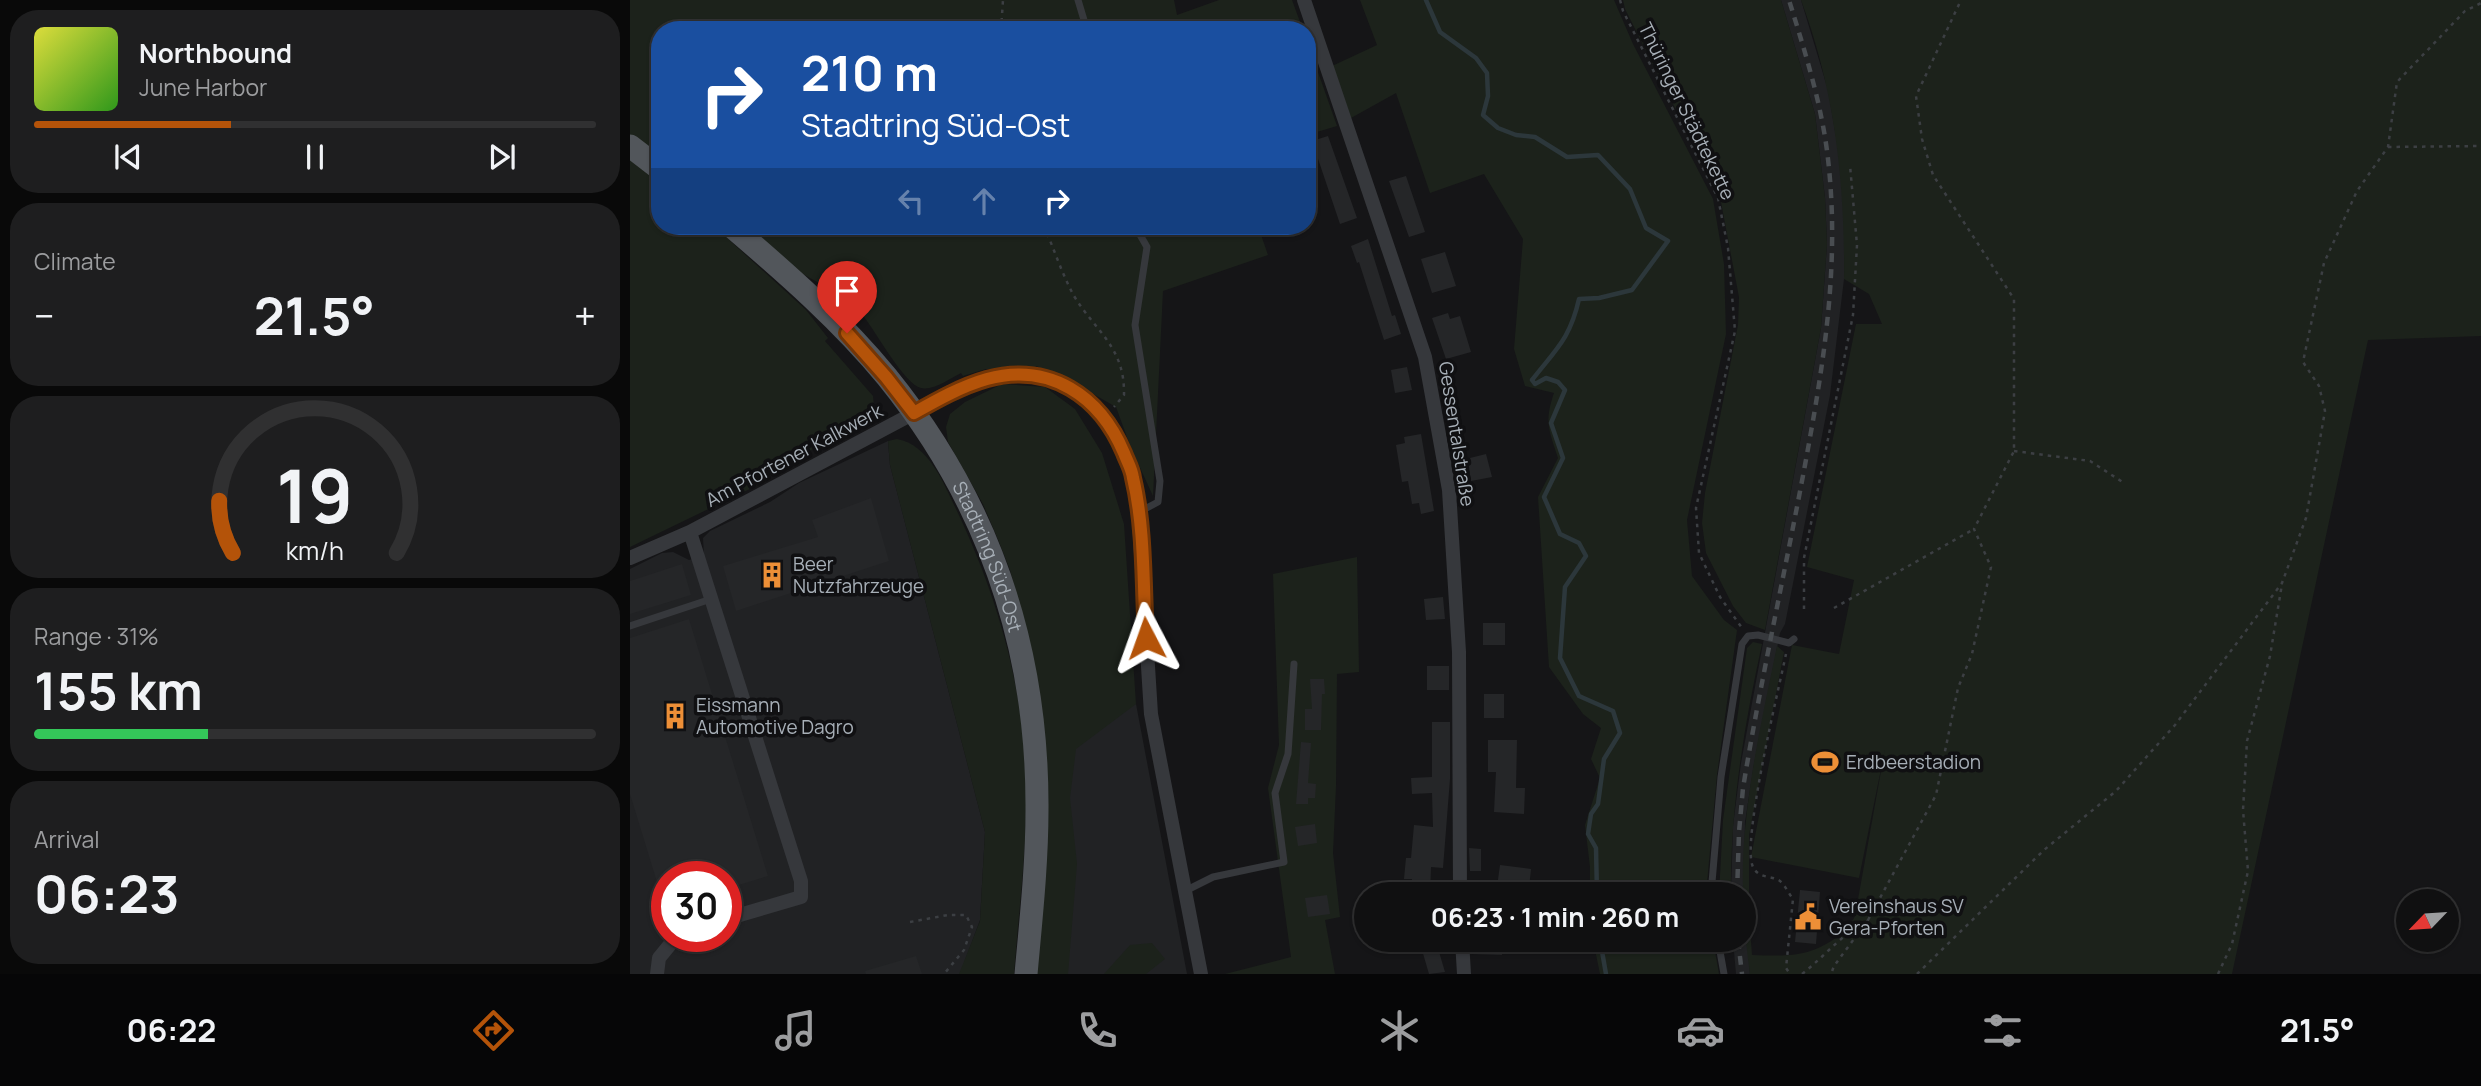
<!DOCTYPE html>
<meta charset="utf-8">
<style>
:root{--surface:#101011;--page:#1e1e1f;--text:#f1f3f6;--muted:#9c9d9f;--line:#303031;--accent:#b45309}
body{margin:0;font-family:Manrope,sans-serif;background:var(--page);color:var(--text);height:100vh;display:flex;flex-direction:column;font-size:26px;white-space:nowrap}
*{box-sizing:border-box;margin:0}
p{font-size:23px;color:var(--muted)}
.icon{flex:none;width:38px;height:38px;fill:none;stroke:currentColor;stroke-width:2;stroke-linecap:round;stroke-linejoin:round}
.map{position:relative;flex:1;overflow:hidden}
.panel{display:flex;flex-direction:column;gap:10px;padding:10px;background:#090909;width:630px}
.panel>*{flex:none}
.top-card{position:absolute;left:21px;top:21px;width:665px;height:214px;border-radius:28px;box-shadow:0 2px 5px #0004,0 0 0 2px var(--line);background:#1a4fa0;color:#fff;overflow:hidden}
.needle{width:46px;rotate:245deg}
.controls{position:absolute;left:1766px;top:889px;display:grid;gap:14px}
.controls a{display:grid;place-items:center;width:63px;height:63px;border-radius:50%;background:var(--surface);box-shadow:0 2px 5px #0004,0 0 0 2px var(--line);font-size:35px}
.speed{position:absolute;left:21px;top:861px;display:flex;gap:14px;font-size:35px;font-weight:700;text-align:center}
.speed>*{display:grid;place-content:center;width:91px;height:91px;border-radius:50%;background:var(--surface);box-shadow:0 2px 5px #0004,0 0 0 2px var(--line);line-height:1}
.speed .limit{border:10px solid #d22;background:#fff;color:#111}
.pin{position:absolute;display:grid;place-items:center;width:60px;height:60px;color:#fff;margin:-72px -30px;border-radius:50% 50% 50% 0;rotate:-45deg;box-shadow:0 0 7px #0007}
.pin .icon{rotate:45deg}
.me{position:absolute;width:77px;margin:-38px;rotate:356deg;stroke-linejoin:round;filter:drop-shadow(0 0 5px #0008)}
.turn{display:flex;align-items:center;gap:24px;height:147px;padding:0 35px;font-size:32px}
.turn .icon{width:91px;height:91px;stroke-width:2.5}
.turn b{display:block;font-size:49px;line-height:60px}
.lanes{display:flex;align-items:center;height:66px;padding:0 35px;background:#0003;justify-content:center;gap:35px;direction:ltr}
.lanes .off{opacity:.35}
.big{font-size:52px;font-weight:700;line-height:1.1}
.panel .tile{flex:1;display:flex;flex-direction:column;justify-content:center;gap:10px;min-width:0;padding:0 24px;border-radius:28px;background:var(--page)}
.panel .dial{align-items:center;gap:0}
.dial svg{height:182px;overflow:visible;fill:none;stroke:var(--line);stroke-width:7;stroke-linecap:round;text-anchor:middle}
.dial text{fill:var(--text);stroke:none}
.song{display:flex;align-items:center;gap:21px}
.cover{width:84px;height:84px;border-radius:10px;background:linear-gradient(135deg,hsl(60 70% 55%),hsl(110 70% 35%))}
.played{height:7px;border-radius:4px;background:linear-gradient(90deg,var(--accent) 35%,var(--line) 35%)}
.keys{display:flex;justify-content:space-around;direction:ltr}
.heat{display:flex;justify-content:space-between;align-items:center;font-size:38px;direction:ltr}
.charge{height:10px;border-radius:5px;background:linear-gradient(90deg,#34c759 31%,var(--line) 0)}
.trip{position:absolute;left:724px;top:882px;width:402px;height:70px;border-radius:35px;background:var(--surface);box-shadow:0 2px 5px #0004,0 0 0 2px var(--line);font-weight:700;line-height:70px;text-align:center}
.tab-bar{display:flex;height:112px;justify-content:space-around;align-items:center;background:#060607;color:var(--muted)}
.tab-bar .icon{width:49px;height:49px}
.tab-bar .current{color:var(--accent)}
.tab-bar b{font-size:32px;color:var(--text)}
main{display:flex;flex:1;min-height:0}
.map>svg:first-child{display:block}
.built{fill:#212224;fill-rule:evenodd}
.green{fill:#1c221b}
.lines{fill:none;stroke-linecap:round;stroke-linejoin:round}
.stream{stroke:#2c373b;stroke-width:4.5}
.building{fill:#252628}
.path{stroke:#3c3f43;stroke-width:2.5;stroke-dasharray:3.5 5;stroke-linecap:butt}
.service{stroke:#36383c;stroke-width:7}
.minor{stroke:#36383c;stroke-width:14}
.primary{stroke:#52565b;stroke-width:23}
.rail{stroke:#494d51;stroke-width:4.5;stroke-dasharray:9 7;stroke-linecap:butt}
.route-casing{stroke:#753606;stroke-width:18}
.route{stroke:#b45309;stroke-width:12}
.labels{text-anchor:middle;stroke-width:7;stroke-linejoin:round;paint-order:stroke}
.street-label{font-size:19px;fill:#a7afb7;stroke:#101012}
.poi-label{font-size:19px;fill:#a7afb7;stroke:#101012;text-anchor:start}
</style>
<main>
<section class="panel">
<div class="tile">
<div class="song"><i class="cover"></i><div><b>Northbound</b><p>June Harbor</p></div></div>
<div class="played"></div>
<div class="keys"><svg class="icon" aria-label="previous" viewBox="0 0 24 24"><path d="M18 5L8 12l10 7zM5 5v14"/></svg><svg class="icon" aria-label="pause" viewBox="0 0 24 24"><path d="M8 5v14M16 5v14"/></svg><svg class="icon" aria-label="next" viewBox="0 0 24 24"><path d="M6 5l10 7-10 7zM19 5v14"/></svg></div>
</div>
<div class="tile"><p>Climate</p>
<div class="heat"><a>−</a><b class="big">21.5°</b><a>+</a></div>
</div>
<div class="tile dial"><svg viewBox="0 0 100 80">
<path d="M14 69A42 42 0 1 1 86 69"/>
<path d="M14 69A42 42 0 0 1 8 46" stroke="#b45309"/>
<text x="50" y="56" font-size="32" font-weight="700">19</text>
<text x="50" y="72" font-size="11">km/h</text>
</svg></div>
<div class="tile"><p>Range · 31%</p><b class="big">155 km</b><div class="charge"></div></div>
<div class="tile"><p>Arrival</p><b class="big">06:23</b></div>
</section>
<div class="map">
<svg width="1851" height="974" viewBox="0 0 1851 974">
<rect width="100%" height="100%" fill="#151517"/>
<!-- built -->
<path class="built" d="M1151,0H1171L1198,90L1209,154L1215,216L1214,279L1200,395L1155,624L1150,633L1124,764L1115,822L1114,894H1101L1103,826L1111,763L1191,328L1197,244L1195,198L1185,114Z
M258,441L260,465L355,832L350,920L330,974H0V569L32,553L43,552L59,560L74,556L73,538L80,531L140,502L169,483ZM37,877H96V936H37Z
M506,704L557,974H414L419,734Z
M1115,910L1120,974H1106L1103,940H1115Z"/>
<!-- green -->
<path class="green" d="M0,0H544L547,15L589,0H662L673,30H30V160L0,137Z
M730,0H984L1003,44L1083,199L1094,264L1096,334L1057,520L1062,576L1094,620L1107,630L1087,775L1076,894H960V867L955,825L970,778L961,759L971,728L953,714L919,667L908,497L928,458C919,430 914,422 924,393L895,386L884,349L893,239L854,174L800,193L766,93L721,118L702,66L747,45Z
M993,0H1151L1185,114L1195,198L1197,244L1191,328L1135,630L1116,623L1103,606L1076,553L1072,523L1075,493L1108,325L1109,297L1090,197L995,9Z
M1171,0H1851V336L1738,340L1602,974H1120C1113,923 1110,871 1116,820C1122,762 1135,704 1147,646L1154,652L1119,835V913L1122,955C1156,956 1178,958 1207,937C1216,930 1220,926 1225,916L1255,749L1229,878L1121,857L1162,645L1209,654L1224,580L1177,567L1226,324H1252L1239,294L1214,279C1215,183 1205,91 1171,0Z
M677,41L707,126L677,135Z
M0,159L30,182V226H84L176,310L198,338L195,341L243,396L244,407L238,418L226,426L174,454L130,484L0,547Z
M113,226H628L638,255L533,291L523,496L501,448L486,407L444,383L406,366L404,370L356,369L333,376L331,373C321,378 303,391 291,388C275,385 246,332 234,317C221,304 208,292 193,281L191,284L169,272Z
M372,384L415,387L445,409L472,453L494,524L506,704L446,749L440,798L447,864L438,974H405L396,630L380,570L369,542L353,504L318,442L316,427L320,414L335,402Z
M267,439C299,445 313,482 326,509C371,603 399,705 396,810C395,865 388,920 384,974H329L350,921L355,832L260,465L258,441Z
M727,557L729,672L707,674L706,786L703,853L710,917L695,920L705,974H595L661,957L638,788L649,745L643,574Z
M1123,642L1132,644C1114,726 1100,810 1101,894H1089L1093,820L1117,648Z
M963,940H1083L1089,974H970Z
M522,943L535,959L516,974H474L500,945Z"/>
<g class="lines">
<!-- stream -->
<path class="stream" d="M796,0L810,32L846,58L857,73L858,96L853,115L868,128L886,135L905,137L937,157L968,155L1000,189L1016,228L1038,241L1002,290L969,298L949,299C940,339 926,349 902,380L905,384L916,378L928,382L935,390L921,423L933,458L914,497L930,534L949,543L956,556L935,587L930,658L949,696L983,711L990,733L974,759L968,804L961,814L958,834L966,848L967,894
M970,940L976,974"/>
</g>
<!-- building -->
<path class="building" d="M698,136L727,218L710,224L682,141Z
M776,176L795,232L779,237L759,181Z
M738,239L762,316L765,315L771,334L754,340L729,262L727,263L721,246Z
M815,252L826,286L802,293L791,259Z
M818,313L820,319L830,316L841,352L816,359L802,318Z
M777,367L782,390L765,393L761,370Z
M791,434L804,511L791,514L789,503L782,504L778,481L772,482L766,445L775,443L774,437Z
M856,454L862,477L841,481L836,459Z
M241,498L259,561L106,611L93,566L188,537L182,520Z
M52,564L61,595L0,614V581Z
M813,597L815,619L796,620L794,599Z
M59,619L138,876L96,889V877H37V904L34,905L0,794V638Z
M853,623H875V645H853Z
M797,666H819V690H797Z
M680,679H694L695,694H692L691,730H675V709H682Z
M854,694H874V718H854Z
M802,722H820V779L813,868L801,867L800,894H781L782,879H774L776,858H781L784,825L803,827L802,793L782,794L781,778L802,777Z
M858,740H887L886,788H895L894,814L864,812L866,772H858Z
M671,742L681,743L678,783L686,784L685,798H678V804H666Z
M685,824L687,843L668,846L665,827Z
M839,848L851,849V871H840Z
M870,865L901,869L899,888L882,886L881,894H866Z
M1170,890L1190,892L1186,944L1165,942Z
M697,895L700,914L678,917L675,898Z
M842,940H872V955L842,954Z
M807,945L815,972L799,974L792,950Z
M286,956L292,974H236L235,971Z"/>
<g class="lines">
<!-- path -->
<path class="path" d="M990,0L993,11L1088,198L1098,248L1105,331L1066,508L1069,553L1090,597L1112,628
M371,30L373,0
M1758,147L1851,146
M414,226C424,249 432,274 444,296C466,332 495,347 494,395L484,407
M1384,451L1460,461L1494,483
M1204,608L1344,529
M1174,609V558L1223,315L1227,245L1220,165
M1156,654C1149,688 1111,843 1123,867C1129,879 1141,875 1150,881C1155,885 1159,894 1163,899L1156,968L1160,974
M1238,920L1306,795L1328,688L1342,654L1361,567L1344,529L1384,451V299L1303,175L1292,139L1286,96L1331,0
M280,922L318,915H336L342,927L334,950L314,974
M1172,974C1196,955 1212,934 1238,920L1204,966L1201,974
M1287,974L1414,850L1486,791L1545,725L1652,583L1676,518L1695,411L1689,386L1673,362L1694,263L1727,191L1758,147L1767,82L1835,11L1851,3
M1588,974L1602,944L1618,871L1613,810L1617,741L1640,656L1652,584"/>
<!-- service -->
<path class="service" d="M448,0L457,30
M505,226L517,247L505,325L530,481L528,502L509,512
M0,626L81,599
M555,891L583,877L654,862L645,793L658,754L664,664
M1081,894L1091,777L1112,644L1118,636L1128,635L1159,643L1164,639
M1088,940L1094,974"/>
<!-- minor -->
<path class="minor" d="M674,0L795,357L819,490L829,652L830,894
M60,532L171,881V897L96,919
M0,558L60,532L318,395C331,390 344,382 358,378C430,361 484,409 503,475C506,485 507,497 508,507L521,714L571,974
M832,940L834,974
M27,974L29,958L47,936"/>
<!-- primary -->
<g class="primary">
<path d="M0,146L30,169"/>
<path id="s1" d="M101,226C156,273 211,321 257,377C359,503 408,648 407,810C407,864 401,919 396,974"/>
</g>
<!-- rail -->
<path class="rail" d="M1107,894L1109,832L1113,788C1131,679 1155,572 1175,465C1194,362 1210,264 1198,159C1192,105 1175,52 1159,0
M1108,940L1112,974"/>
</g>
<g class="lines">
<!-- route casing -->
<g class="route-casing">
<path id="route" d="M217,333L256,377L284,413C307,400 332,386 357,379C420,362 470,396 494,453C497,461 502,469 503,478C515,528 513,587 516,638"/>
</g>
<!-- route -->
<use href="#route" class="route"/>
</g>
<!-- icons -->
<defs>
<g id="building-bare" transform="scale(2.1)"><path d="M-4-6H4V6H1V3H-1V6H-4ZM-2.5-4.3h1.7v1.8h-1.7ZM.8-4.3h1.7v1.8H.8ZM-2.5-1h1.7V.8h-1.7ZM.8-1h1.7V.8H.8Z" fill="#ed8f37" stroke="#101012" stroke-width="2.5" paint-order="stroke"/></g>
<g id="stadium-bare" transform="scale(2.1)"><path d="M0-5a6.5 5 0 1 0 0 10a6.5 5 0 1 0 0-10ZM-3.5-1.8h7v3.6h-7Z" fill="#ed8f37" stroke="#101012" stroke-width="2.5" paint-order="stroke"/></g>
<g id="civic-bare" transform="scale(2.1)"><path d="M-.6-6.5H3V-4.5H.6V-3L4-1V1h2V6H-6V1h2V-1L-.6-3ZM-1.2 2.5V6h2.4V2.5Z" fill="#ed8f37" stroke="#101012" stroke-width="2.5" paint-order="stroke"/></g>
</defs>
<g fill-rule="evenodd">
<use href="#building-bare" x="142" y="575"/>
<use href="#building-bare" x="45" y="716"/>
<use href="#stadium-bare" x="1195" y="762"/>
<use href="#civic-bare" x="1178" y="917"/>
</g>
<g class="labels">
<!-- street labels -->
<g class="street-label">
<text transform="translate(1057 111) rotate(64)" y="7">Thüringer Städtekette</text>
<text transform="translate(827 434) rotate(81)" y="7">Gessentalstraße</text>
<text transform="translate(164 455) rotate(-28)" y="7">Am Pfortener Kalkwerk</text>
<text dy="7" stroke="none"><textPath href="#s1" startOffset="425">Stadtring Süd-Ost</textPath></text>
</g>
<!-- poi labels -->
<g class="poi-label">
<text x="163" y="571">Beer<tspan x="163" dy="22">Nutzfahrzeuge</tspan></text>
<text x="66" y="712">Eissmann<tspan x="66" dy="22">Automotive Dagro</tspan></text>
<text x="1216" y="769">Erdbeerstadion</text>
<text x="1199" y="913">Vereinshaus SV<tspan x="1199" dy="22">Gera-Pforten</tspan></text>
</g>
</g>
</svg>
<div class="controls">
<a><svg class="needle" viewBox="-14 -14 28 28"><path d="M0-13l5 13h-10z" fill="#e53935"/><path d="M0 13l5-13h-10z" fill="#9c9d9f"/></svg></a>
</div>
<div class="speed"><div class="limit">30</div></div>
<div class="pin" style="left:217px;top:333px;background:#d93025"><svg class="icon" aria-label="arrive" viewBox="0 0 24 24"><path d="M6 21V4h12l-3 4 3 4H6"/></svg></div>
<svg class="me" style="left:516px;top:638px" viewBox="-20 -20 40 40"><path d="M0-17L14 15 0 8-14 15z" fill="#b45309" stroke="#fff" stroke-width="4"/></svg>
<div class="trip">06:23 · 1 min · 260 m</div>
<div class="top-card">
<div class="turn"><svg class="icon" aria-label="right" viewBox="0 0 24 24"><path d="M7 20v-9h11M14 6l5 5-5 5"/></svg><div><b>210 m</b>Stadtring Süd-Ost</div></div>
<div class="lanes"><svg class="icon off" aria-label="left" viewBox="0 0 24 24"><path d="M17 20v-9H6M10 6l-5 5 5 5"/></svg><svg class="icon off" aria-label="ahead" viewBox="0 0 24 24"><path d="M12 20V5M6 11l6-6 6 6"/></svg><svg class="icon" aria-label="right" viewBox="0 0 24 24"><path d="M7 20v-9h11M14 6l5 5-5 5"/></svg></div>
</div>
</div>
</main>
<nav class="tab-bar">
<b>06:22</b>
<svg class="icon current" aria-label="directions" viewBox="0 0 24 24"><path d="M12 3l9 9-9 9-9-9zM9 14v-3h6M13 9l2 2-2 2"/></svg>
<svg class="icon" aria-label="music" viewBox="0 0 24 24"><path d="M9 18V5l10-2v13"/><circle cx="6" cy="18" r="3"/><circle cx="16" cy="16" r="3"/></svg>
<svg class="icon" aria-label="phone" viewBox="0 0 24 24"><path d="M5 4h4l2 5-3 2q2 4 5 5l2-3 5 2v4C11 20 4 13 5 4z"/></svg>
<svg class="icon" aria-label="climate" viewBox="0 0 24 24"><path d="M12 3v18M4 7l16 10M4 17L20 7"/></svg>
<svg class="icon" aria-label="car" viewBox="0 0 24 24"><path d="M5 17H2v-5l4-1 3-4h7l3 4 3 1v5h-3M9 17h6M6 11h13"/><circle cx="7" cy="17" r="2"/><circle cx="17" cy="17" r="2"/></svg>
<svg class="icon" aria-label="filters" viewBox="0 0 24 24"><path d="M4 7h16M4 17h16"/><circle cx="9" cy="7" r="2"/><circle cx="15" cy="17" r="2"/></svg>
<b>21.5°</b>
</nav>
